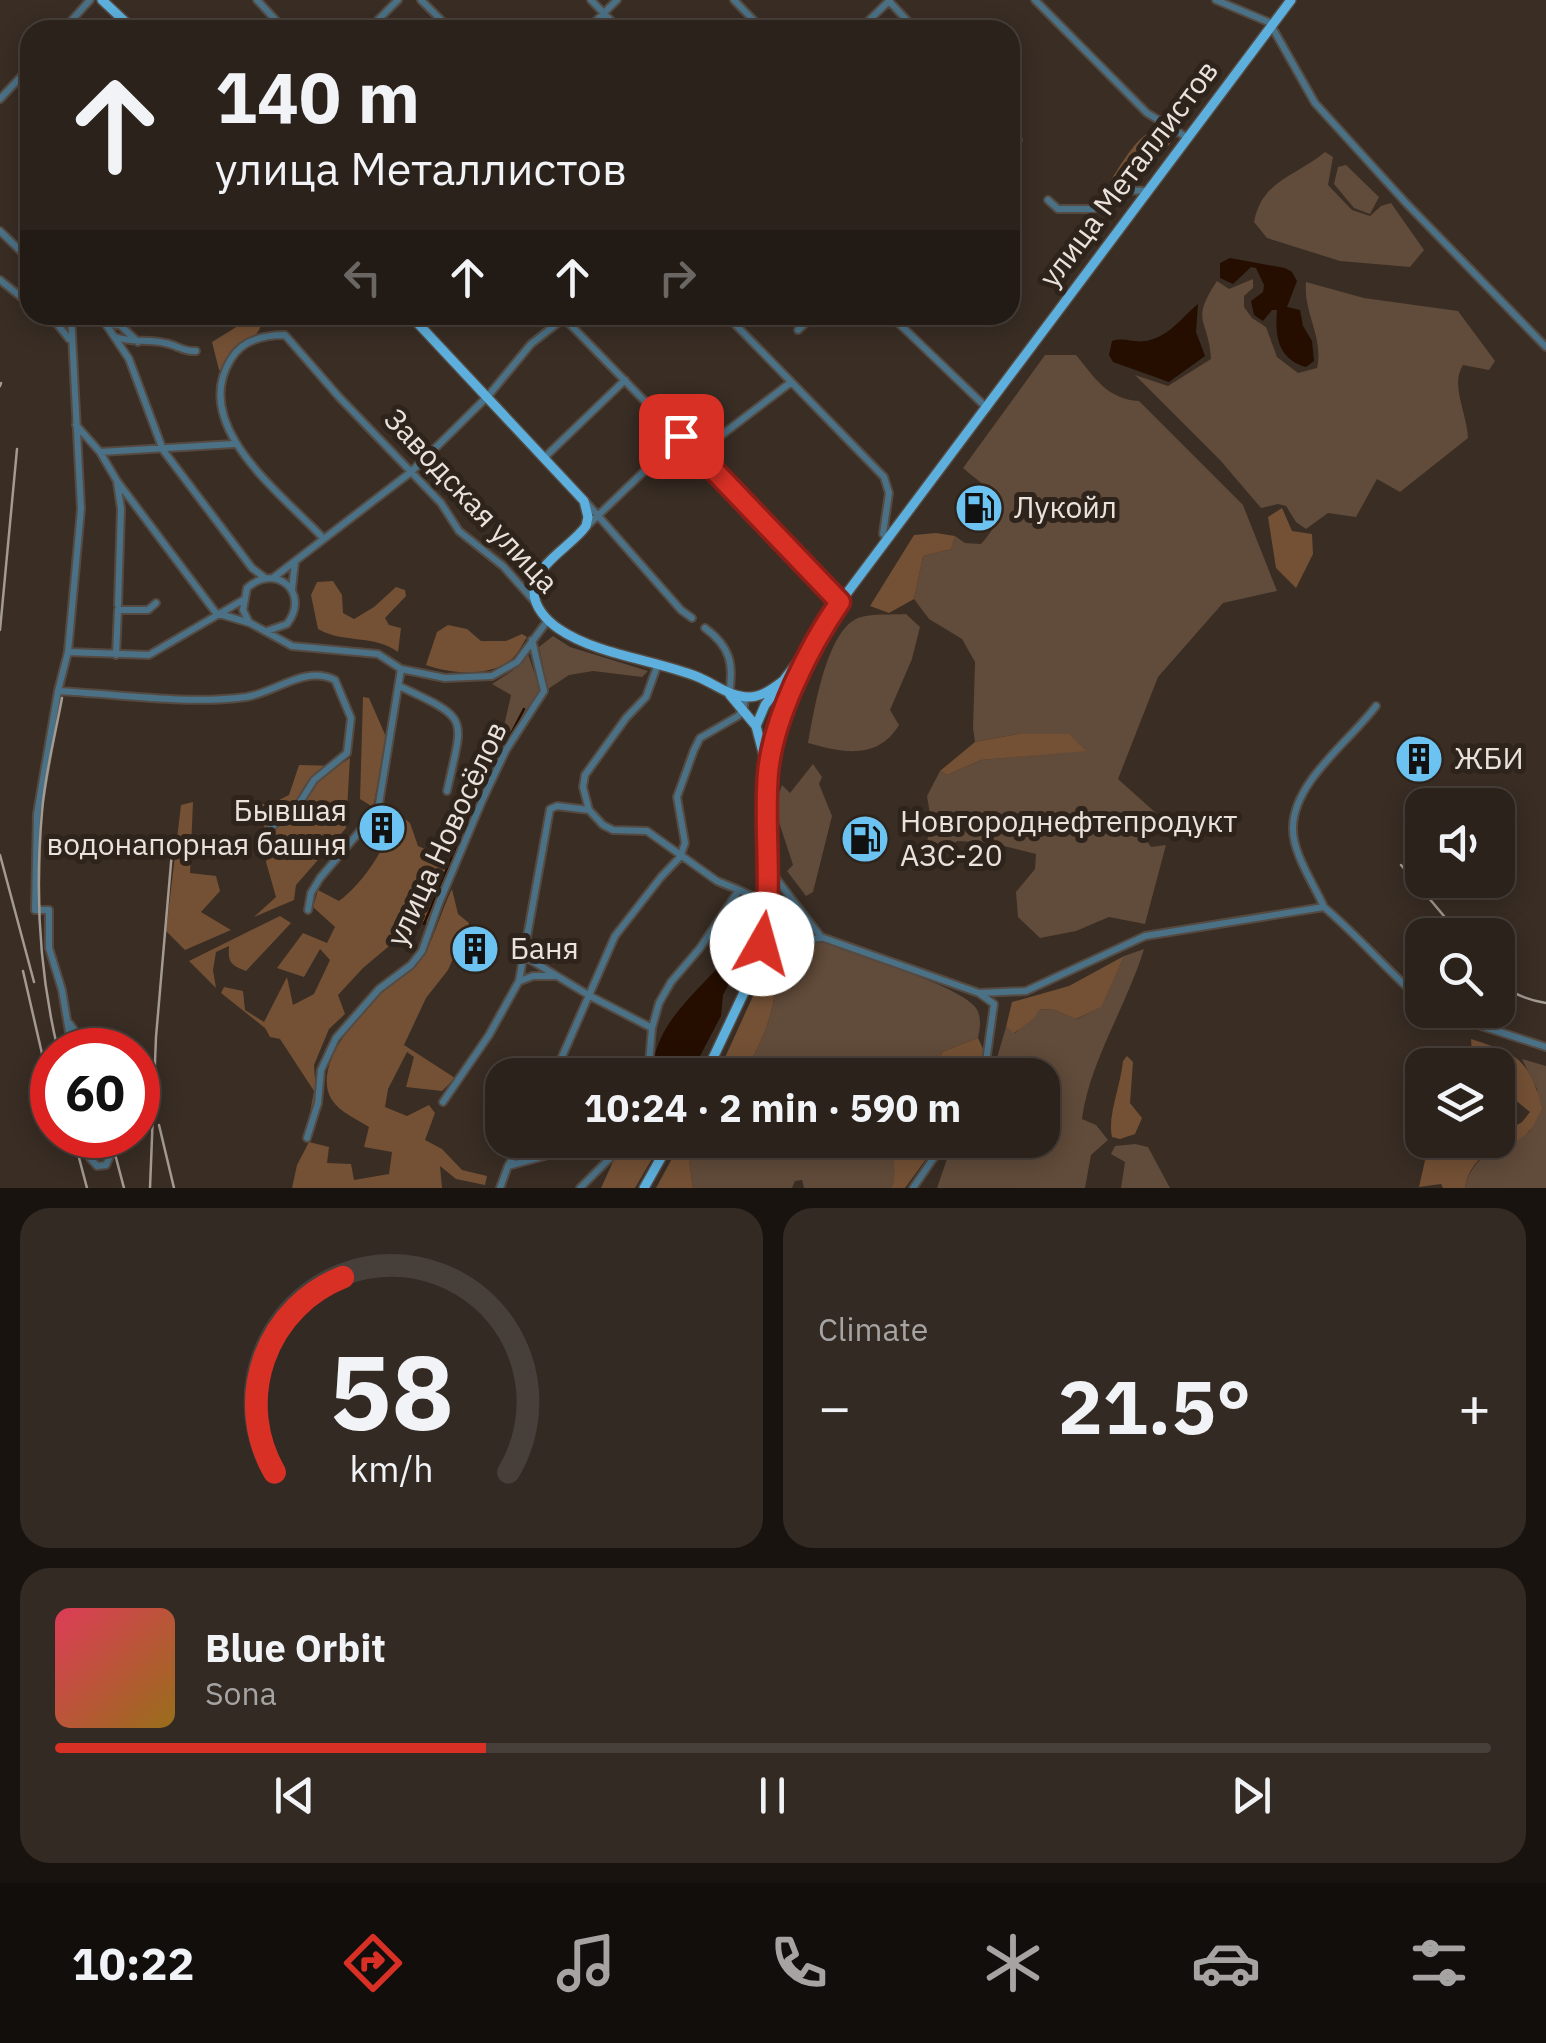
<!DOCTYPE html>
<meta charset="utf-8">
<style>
:root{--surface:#2b221b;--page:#332a24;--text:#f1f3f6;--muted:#a6a4a3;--line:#473f3a;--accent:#d93025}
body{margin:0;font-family:"IBM Plex Sans",sans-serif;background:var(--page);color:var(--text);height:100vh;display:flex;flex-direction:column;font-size:38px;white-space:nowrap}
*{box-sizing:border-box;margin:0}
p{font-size:32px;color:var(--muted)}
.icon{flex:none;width:55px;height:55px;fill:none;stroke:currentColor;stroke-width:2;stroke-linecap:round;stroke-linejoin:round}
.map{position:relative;height:1188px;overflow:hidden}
.side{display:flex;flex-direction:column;gap:20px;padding:20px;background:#18130f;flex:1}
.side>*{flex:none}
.hud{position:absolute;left:20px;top:20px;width:1000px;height:305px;border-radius:30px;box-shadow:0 5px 25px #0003,0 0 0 2px var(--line);background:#2b221b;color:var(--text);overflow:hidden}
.controls{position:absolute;left:1405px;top:788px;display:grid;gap:20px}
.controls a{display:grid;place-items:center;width:110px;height:110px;border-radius:20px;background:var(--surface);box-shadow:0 5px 25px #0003,0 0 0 2px var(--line);font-size:50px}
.speed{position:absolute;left:30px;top:1028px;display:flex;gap:20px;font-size:50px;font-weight:700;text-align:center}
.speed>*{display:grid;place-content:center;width:130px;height:130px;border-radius:50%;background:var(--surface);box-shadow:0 5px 25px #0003,0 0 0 2px var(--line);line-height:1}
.speed .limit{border:15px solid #d22;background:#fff;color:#111}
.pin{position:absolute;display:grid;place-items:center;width:85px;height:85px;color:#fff;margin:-42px;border-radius:20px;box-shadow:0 5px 15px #0006}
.me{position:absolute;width:110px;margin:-55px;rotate:7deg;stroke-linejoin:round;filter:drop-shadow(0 0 8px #0008)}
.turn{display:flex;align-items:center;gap:35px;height:210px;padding:0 30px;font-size:45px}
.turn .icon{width:130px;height:130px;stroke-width:2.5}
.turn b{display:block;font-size:70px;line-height:85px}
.lanes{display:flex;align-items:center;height:95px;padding:0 30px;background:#0003;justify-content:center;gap:50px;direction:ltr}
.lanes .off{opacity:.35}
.big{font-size:75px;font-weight:700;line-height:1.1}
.side .card{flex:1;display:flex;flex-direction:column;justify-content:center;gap:15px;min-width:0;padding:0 35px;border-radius:30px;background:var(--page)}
.side .dial{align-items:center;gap:0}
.dial svg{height:260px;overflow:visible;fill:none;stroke:var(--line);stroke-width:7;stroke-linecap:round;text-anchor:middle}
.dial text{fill:var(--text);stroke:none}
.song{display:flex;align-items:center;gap:30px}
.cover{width:120px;height:120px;border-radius:15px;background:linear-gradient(135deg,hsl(350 70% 55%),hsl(40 70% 35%))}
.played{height:10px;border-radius:5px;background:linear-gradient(90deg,var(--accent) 30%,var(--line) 30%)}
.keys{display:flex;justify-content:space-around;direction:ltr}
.heat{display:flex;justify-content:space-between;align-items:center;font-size:55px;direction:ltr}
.side .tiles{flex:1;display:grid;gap:20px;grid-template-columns:1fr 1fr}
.card:last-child{grid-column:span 2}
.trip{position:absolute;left:485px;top:1058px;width:575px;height:100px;border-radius:30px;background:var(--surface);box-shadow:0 5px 25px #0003,0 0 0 2px var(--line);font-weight:700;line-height:100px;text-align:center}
.menu{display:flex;height:160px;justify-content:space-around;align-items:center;background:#110e0b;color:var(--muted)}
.menu .icon{width:70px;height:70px}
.menu .on{color:var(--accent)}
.menu b{font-size:45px;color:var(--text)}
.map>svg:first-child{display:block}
.green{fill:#614b3a}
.forest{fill:#745135}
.water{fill:#250e00}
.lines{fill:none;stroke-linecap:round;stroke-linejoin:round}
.stream{stroke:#250e00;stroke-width:2.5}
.minor-casing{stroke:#554a41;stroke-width:10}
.major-casing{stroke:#554a41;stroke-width:12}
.minor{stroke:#4b7186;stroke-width:6}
.major{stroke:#5db0dd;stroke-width:9}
.rail{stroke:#a39a92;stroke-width:2.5}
.route-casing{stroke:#8d1f18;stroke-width:25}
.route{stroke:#d93025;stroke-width:18}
.labels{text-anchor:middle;stroke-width:10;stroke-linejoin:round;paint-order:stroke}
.street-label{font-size:30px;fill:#eae2dc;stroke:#2f241b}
.poi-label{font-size:30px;fill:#eae2dc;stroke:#2f241b;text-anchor:start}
</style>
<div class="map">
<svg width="1546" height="1188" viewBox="0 0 1546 1188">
<rect width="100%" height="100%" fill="#392d24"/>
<!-- green -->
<path class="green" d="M1325,152L1333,157L1328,185L1352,210L1370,216L1381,206L1391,203L1424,250L1410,267L1340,261L1267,238L1254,222C1262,180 1295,177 1325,152Z
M1346,165L1379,197L1370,214L1354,208L1334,184L1338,167Z
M1253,279V288L1244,296V307L1252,318L1266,327L1277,357L1298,373L1317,368C1324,337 1303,313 1306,282L1364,298L1458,311L1495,361L1489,370L1463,365C1450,385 1467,413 1468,438L1400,492L1377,479L1356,517L1328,513L1306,529L1296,522L1286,506L1278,504L1261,508L1220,460L1135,375L1168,386L1211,359C1209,318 1189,323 1217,281L1229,289Z
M1045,355H1076C1095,378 1107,399 1139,401L1243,505L1277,591L1223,603L1158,677L1118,779L1157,814L1141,833L1151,847L1166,845L1145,924L1109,917L1076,931L1040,938L1018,917L1016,892L1035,869L1036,854L992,843L957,841L937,862L924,858L931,821L927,796L940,771L947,775L981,760L1085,750L1018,734L975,742L973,728L975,662L962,639L929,619L914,599L923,556L951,549L955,536L965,543L981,544C1019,500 996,497 963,468Z
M906,614L920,627L912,659L890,710L899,725C878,760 843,753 808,743C814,712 826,631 858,618C871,613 892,615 906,614Z
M553,636L570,647L648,671L642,677L593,671L569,675L548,689L539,647Z
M528,654L541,692C507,745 479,798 456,857L444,843L445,838L460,827L461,819L468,814L499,748L511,695L492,684L512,671Z
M813,764L822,777L819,784L832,816L813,892L806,896L787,871L793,865L774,807L782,785L790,793Z
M808,943H827C858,957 960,985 976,1008C982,1017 980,1028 978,1038L942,1052L936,1075H743C766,1035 777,1008 777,961Z
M1144,949C1127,1005 1089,1063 1082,1119L1096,1125L1108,1140L1091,1155L1085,1188H937L947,1159L964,1140H1042V1075H992L1006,1027L1015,1033L1039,1009L1055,1010L1077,1019L1100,1007L1124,956Z
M1522,1059L1546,1066V1188H1465C1472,1152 1503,1148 1530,1131L1537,1089Z
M698,1140H900C889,1154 899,1173 891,1188H804L802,1180L795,1181L792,1188H693L688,1154Z
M1135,1144L1148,1147L1170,1188H1121L1125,1162L1111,1154L1115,1146Z"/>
<!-- forest -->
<path class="forest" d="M1157,129L1168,135L1172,141L1132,187H1118L1111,180C1122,163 1138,134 1157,129Z
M251,318L262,323C256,343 232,351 223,371L219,370L212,342Z
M1282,508L1292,531L1312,534L1313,554L1296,588L1276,568L1268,517Z
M936,533L955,536L951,549L923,556L914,599L889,613L870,606L914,535Z
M333,581L342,595L343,613L354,619L374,607L396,587L405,590L406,596L385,618L389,625L401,628L398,652C374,634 344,644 318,629L311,595L317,582Z
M448,625L467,629L481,641H506L522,634L527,637C523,643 519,652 513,658C492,678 451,674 426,665L437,632Z
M363,697L369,698L387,739L373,807L360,799Z
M1018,734H1069L1086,751L981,760L947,775L940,771L975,742Z
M350,758L346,828L296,885L294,900L254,917L276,897L266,862L272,838L248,804H271L289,795L299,765L338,766Z
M193,802L190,873L216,876L220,891L201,912L231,930L185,950L166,931L181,805Z
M399,814L410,823L418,846L454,862L429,923L420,920L363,968L338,995L345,1014L329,1029L314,1065L316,1093L307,1129L314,1091L280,1039L270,1037L265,1028L221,993L224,987L243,991L245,1010L264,1022L287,977L293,1005L314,994L330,960L320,949L304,977L277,968L303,933L327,943L335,927L313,907L318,890L339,901C367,880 385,846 399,814Z
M452,889L458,914L469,923L448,970L426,998L404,1045L455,1078L442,1091L406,1087L414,1057L407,1052L388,1089L385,1107L407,1116L429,1105L435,1113L425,1140L442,1149L462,1170L487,1176L485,1185L456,1179L440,1166L442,1188H292L297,1165L309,1142L329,1147L327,1163L351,1164L354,1180L389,1174L392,1152L364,1147L369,1127C356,1119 340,1112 332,1100C310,1066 362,1009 386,989C397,979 411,971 421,959C430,950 443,906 452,889Z
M280,916L291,923L246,971C230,965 228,962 229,946L216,952L213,970L216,988L189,961Z
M1124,956L1101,1007L1076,1019L1055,1010L1040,1009L1033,1019L1014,1033L1006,1027L1012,1002L1069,986Z
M777,961C777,1008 766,1035 743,1075H717L758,985Z
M978,1038L984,1051L974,1075H936L942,1052Z
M1471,1039C1517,1054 1529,1058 1542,1108C1538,1115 1535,1125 1530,1130C1507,1156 1474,1143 1465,1188H1443L1441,1184L1419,1187L1426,1156L1433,1140H1498V1136L1522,1122L1530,1112L1498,1086V1065H1482L1472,1055Z
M1127,1056L1133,1062L1130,1103L1142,1118L1135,1134L1120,1139L1112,1137C1107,1116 1121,1085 1123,1061Z
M640,1140H663L635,1188H601L617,1153Z
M682,1140H698L688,1154L693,1188H656Z
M900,1140H940L905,1188H891C899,1173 888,1154 900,1140Z"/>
<!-- water -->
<path class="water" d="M1230,258L1285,268L1292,272L1297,281L1287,307L1300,310L1303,326L1312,341L1314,361L1306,367C1277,359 1275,335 1277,310H1272L1263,321L1254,315L1251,301L1263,292L1264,285L1256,268L1251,267L1233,284L1220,278V263Z
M1198,304L1196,332L1205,356L1169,382L1113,362L1109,355L1112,341C1125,337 1132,343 1145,341C1168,338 1182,317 1198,304Z
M727,957L732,961L733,976L723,995L721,1016L690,1075H653C651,1026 698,992 727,957Z"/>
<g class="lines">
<!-- stream -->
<path class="stream" d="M424,924L472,809L524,709"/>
<!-- minor casing -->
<g class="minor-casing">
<path id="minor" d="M257,0L285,30
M421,0L451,30
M591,0L620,30
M734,0L763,30
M888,0L916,30
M1035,0L1147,113L1188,138
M1216,0L1273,24
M1272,27L1315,103L1406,203L1546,347
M63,30L90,0
M368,30L398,0
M587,30L617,0
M859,30L890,0
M0,99L30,67
M1010,131L1018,140
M1048,200L1058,209H1093L1120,190L1148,191
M0,231L30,260
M0,280L30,304
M50,315L69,339
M71,315L81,509L68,652L58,691L37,814L35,910H49V948L62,990L72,1050
M89,315L105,323L129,359L163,450L252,568L265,578
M561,315L840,602
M726,315L884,477L889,493L883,534L888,538
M890,315L987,408
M107,324L120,325L138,342
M798,330L814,315
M115,337C133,343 148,339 165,343C177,345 183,352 196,351
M76,425L100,452L117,481L216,613
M100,452L234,444
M698,453L790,383
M545,457L625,380
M117,482L121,509L118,605
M585,501L681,610L692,618
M588,525L681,436
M323,538C282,494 189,426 231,359C242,340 265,335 285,335L339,397L441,503L459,531L503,566L535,602
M273,578L411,472L488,396L531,344L568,315
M292,589L295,562
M216,613L250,623L292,646L378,654L401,669L445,678L492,676L517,662L548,620
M249,622L243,610L247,588C276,562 311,593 287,624L267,631
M705,628C731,647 734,665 729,695
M68,652L149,655L243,600
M116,655L118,610H148L156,603
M399,686C472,720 463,716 447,791
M58,691C117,694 188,705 246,697C277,692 305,665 335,680L351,718L347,753L314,780L297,807L271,827
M589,810L603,825L613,830L647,831L717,881L739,890
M768,868L821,937L979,993L994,1004L986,1062L981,1075
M1324,907C1314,884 1292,853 1293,827C1294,781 1350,741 1376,706
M308,910L311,893L320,878L378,810L401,669
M524,956L590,996L652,1028
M756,967C777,950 793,939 820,938
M520,981L533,976H557
M979,993L1026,991L1145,936L1324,907C1359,937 1388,971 1422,1001
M1432,1010L1546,1047
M70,1024L88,1050
M554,1075L615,936L661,877L680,857L685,843L677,797L694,750L700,738L738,716L744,708L745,697
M648,1075L652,1028L659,1003L671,982L700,948L739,890L768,903
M443,1102L489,1035L519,981L550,809L557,806L589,810L583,787L585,775L626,718L646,697L658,664
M85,1135L90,1158L97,1166L106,1165L110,1156L106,1135
M307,1138L318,1103L321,1070L336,1038L379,989L411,965L422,951L439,903L482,801L506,750L544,691L532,640
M508,1166L559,1152L578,1140
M500,1188L508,1166L524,1140
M580,1188L612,1156L623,1140
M913,1188L946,1140"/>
</g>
<!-- major casing -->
<g class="major-casing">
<path id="major" d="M102,0L134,30
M410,315L584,501L588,517L586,526C572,546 533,565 534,592C534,607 547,621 559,629C597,655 656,660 698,677C715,684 730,697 749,697C762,697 772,689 783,681
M730,695L756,726L766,764
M756,726L765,705L805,652
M767,786C771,725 802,660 835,609L1291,0
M705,1075L756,967L767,920V784
M644,1188L671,1140"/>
</g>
<!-- minor -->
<use href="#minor" class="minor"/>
<!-- major -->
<use href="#major" class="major"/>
<!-- rail -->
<path class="rail" d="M0,386L1,383
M0,630L17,449
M0,855L34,982
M1401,865L1460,935
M23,971L52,1097
M1498,979C1510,994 1527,1000 1546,1003
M58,1050C39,972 35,892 42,812C45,774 55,736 62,698
M159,1125L174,1188
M73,1135L87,1188
M110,1135L124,1188
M150,1188L156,1037L173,840"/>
</g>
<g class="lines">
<!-- route casing -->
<g class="route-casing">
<path id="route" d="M681,436L840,602C809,647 773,718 768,773C763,830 774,887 762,944"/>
</g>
<!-- route -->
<use href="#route" class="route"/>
</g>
<!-- icons -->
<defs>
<g id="fuel-disc" transform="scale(2.5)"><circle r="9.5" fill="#6cc3f2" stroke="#2f241b"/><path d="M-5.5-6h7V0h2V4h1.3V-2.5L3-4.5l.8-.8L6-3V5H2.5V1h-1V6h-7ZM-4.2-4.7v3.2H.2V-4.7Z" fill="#111"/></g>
<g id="building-disc" transform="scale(2.5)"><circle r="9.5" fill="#6cc3f2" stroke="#2f241b"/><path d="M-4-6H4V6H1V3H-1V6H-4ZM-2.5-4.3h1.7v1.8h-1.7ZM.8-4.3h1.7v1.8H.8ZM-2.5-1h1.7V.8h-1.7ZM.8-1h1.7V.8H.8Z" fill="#111"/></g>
</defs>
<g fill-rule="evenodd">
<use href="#fuel-disc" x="979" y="508"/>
<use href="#building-disc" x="1419" y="759"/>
<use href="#building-disc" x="382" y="828"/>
<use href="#fuel-disc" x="865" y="839"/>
<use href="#building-disc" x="475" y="949"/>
</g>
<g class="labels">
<!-- street labels -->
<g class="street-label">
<text transform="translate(1129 174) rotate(-53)" y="10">улица Металлистов</text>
<text transform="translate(471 501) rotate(47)" y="10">Заводская улица</text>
<text transform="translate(447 834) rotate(-65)" y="10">улица Новосёлов</text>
</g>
<!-- poi labels -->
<g class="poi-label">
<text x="1014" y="518">Лукойл</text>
<text x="1454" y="769">ЖБИ</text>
<text x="347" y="821" text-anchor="end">Бывшая<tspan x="347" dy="34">водонапорная башня</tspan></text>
<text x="900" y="832">Новгороднефтепродукт<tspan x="900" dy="34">АЗС-20</tspan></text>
<text x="510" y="959">Баня</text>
</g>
</g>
</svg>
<div class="controls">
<a><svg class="icon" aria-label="sound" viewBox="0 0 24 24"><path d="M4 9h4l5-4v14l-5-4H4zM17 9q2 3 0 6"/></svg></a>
<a><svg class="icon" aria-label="search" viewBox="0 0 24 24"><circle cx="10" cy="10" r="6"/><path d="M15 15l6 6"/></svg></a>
<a><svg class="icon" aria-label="layers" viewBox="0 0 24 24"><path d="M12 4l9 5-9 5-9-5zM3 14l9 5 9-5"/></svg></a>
</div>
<div class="speed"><div class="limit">60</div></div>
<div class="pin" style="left:681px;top:436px;background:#d93025"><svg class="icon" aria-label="arrive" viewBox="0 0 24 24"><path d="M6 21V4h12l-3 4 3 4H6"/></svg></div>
<svg class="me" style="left:762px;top:944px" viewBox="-20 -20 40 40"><circle r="19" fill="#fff"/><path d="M0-13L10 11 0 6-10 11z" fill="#d93025"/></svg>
<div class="trip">10:24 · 2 min · 590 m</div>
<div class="hud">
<div class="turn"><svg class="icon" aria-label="ahead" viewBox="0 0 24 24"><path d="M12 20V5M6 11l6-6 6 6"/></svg><div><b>140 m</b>улица Металлистов</div></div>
<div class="lanes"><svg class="icon off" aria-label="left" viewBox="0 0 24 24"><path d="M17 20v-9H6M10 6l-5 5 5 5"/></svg><svg class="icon" aria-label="ahead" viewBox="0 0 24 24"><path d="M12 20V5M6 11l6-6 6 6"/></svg><svg class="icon" aria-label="ahead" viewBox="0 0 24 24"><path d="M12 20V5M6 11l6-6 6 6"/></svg><svg class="icon off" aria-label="right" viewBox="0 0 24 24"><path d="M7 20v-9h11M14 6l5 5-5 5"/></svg></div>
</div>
</div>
<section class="side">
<div class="tiles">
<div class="card dial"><svg viewBox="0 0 100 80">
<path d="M14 69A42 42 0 1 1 86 69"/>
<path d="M14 69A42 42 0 0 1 35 9" stroke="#d93025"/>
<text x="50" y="56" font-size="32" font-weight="700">58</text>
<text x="50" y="72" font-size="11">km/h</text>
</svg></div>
<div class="card"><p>Climate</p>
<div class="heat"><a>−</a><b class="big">21.5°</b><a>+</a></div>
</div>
<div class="card">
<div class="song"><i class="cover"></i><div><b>Blue Orbit</b><p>Sona</p></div></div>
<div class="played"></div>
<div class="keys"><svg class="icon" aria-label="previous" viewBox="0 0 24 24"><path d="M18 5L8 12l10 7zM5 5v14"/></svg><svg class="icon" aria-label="pause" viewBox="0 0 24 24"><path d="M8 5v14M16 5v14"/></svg><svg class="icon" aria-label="next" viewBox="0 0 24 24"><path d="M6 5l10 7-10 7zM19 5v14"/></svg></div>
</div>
</div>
</section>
<nav class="menu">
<b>10:22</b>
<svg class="icon on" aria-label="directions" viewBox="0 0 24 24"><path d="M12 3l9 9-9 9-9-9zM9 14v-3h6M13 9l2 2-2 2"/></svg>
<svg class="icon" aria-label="music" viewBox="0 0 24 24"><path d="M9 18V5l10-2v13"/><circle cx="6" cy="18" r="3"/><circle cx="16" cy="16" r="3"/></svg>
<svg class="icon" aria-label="phone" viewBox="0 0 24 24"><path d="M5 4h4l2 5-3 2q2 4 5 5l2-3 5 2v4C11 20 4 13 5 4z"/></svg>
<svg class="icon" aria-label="climate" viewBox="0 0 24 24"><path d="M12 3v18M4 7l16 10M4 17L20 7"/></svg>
<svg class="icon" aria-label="car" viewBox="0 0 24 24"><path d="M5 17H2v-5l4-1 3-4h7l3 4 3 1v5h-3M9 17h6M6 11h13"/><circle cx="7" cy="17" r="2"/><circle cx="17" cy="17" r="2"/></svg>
<svg class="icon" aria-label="filters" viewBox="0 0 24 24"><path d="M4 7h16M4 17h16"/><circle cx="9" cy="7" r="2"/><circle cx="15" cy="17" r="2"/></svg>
</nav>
